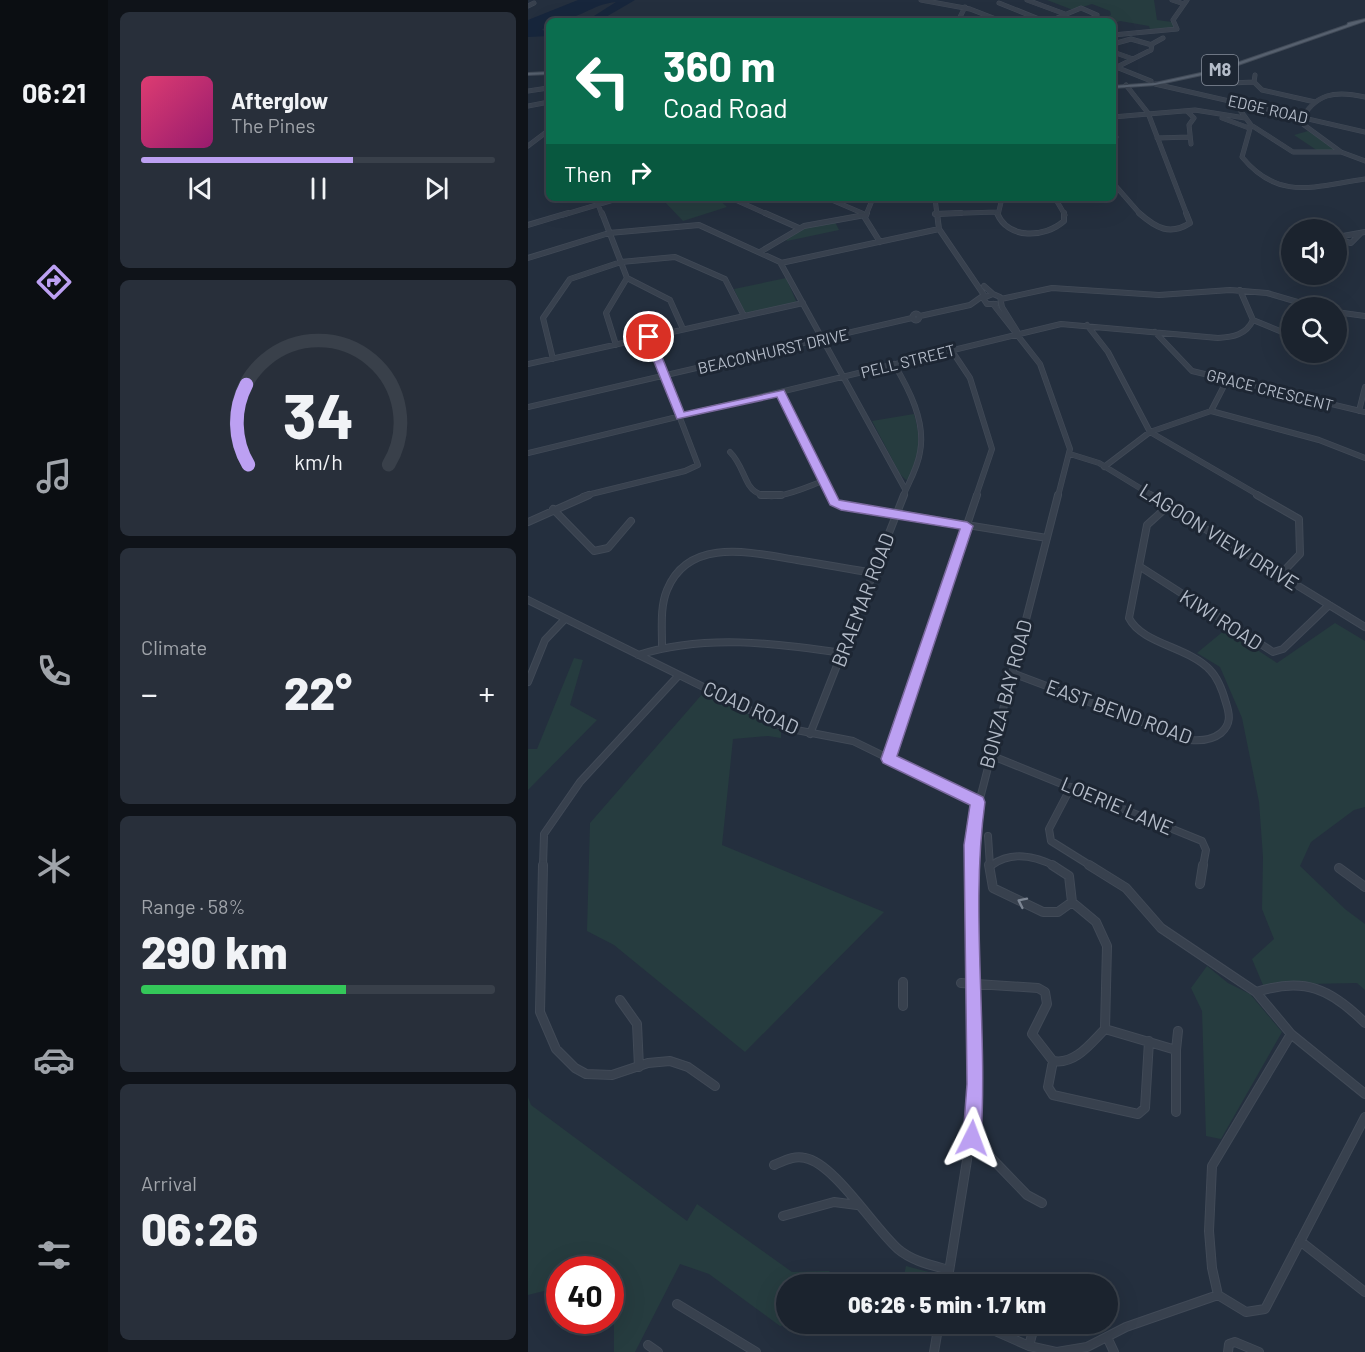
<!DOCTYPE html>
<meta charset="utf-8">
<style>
:root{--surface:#1b232e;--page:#282f3a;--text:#f1f3f6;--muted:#a0a4aa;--line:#39404a;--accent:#bca0f2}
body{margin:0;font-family:Barlow,sans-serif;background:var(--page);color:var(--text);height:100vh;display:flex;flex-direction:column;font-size:22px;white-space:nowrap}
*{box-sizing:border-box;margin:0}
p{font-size:20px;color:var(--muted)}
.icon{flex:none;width:33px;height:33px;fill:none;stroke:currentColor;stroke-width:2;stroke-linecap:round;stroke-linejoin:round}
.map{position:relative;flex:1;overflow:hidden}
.panel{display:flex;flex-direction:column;gap:12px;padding:12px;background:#0f1319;width:420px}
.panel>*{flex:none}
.guide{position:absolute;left:18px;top:18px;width:570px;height:183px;border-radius:9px;box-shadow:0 6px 24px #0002,0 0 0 2px var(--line);background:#0b6e4f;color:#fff;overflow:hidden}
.controls{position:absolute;left:753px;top:219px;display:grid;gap:12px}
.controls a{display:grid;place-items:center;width:66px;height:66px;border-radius:50%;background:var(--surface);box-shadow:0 6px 24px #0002,0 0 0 2px var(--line);font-size:30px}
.speed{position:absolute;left:18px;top:1256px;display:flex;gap:12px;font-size:30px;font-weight:700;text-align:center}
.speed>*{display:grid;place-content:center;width:78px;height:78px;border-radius:50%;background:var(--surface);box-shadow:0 6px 24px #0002,0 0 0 2px var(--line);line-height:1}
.speed .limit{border:9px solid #d22;background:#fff;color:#111}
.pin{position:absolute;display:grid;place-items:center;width:51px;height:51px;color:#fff;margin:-26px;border:3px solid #fff;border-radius:50%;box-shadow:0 2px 6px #0007}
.me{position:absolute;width:66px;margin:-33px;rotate:3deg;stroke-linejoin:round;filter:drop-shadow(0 0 4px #0008)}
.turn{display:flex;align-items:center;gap:21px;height:126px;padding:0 18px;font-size:27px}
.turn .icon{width:78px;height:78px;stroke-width:2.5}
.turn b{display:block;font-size:42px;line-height:51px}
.then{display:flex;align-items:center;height:57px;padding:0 18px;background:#0003;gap:12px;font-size:22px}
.big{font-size:45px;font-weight:800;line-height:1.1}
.panel .widget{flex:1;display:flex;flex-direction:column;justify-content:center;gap:9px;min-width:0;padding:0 21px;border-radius:9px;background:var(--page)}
.panel .dial{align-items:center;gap:0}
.dial svg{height:156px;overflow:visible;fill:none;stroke:var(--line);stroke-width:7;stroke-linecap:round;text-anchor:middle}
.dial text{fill:var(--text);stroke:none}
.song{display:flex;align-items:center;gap:18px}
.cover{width:72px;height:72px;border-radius:9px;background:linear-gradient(135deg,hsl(340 70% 55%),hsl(320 70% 35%))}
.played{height:6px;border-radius:3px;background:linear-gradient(90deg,var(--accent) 60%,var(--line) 60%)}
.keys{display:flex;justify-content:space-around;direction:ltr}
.heat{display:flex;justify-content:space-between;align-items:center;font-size:33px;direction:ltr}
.charge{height:9px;border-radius:4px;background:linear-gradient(90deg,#34c759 58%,var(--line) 0)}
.trip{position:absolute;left:248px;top:1274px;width:342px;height:60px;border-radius:30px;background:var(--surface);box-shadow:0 6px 24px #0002,0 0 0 2px var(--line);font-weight:800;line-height:60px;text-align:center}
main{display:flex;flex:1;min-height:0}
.menu{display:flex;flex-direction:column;width:108px;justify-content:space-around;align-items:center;background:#0b0e12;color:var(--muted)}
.menu .icon{width:42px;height:42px}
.menu .selected{color:var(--accent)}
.menu b{font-size:27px;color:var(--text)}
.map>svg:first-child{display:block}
.green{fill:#263c3f}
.water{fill:#17263c}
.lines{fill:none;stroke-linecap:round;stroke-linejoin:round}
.minor-far3-casing{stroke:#414a57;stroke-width:5}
.minor-far2-casing{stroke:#414a57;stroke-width:6}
.minor-far1-casing{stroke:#414a57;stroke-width:8}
.minor-casing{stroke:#414a57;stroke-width:10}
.major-casing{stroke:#414a57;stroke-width:2}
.minor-far3{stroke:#38414e;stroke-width:4}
.minor-far2{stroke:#38414e;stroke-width:4.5}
.minor-far1{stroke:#38414e;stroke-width:6}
.minor{stroke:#38414e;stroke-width:8}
.major{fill:#56606e;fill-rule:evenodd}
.oneway{stroke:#7c8592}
.route{fill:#bca0f2;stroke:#7a689d;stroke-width:1.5}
.labels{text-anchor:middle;stroke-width:6;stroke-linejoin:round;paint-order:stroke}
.far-street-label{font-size:16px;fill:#b4bcc9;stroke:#1d2633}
.shield{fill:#1d2633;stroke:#878f9c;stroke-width:1.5}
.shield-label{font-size:18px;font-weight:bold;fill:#b4bcc9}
.street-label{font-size:20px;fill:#b4bcc9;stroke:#1d2633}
</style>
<main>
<nav class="menu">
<b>06:21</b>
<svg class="icon selected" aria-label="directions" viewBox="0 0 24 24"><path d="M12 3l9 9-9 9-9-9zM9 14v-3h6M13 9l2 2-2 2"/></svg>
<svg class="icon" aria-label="music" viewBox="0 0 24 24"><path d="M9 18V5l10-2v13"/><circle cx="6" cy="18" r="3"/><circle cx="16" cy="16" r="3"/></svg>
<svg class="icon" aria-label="phone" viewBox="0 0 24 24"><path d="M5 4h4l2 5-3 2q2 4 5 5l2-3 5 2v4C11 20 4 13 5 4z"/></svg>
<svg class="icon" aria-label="climate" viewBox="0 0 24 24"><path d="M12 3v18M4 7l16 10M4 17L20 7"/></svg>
<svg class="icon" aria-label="car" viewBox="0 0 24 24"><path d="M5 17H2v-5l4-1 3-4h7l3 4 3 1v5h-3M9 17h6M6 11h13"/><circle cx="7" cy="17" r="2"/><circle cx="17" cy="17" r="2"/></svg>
<svg class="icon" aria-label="filters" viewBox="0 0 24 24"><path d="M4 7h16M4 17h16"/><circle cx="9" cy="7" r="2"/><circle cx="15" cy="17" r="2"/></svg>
</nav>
<section class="panel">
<div class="widget">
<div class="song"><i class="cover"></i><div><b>Afterglow</b><p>The Pines</p></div></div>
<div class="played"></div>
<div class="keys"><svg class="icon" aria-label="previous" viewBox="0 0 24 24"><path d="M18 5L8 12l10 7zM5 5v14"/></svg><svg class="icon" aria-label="pause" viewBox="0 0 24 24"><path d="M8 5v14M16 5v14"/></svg><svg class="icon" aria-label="next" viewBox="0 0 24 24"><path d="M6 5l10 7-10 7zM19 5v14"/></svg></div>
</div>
<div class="widget dial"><svg viewBox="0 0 100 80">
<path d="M14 69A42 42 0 1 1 86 69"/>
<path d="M14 69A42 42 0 0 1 13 28" stroke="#bca0f2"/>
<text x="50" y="56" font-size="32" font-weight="700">34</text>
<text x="50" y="72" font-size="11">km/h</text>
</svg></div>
<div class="widget"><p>Climate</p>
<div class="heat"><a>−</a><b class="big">22°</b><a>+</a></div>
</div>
<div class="widget"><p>Range · 58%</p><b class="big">290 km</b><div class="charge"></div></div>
<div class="widget"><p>Arrival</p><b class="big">06:26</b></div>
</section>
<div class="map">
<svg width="837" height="1352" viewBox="0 0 837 1352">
<rect width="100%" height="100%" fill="#242f3e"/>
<!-- green -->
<path class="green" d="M519,0H626L629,20L644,22L647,28L622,29L621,26L592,21L585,24V21H569L583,15L582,11L564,4L545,10Z
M780,131L808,149V150L790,151L766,135Z
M189,198L199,207L155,221L134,199Z
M307,222L311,230L259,241L257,238L279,227Z
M258,278L269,303L217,313L206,289Z
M386,414C394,442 391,452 381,478L378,480L372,474L344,421Z
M807,623L837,641V807L826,810L783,842L772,866L817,909L837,924V990L829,983L735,985L724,959L746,939L734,909L735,857L731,802L714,718L692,667L669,653L698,629L749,663Z
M46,658L55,660L42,705L69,720L0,790V749H9Z
M176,692L253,731V738L240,736L205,739L194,845L356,912L217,1052L86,945L59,931L62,823Z
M679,966L700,983L722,994L754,1032L693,1139L678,1136L674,1011L663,988Z
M0,1097L3,1105L159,1221L169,1204L264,1272L301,1271L311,1284H258V1323H274L252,1326L181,1274L152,1264L107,1352H86V1322L82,1318V1269H32L31,1291L20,1290L0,1295Z
M378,1266L412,1275L411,1284H374Z"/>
<!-- water -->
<path class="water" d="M50,0H107L71,21H58L88,2C63,4 52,21 21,21V27L14,29L21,36L0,37V20Z"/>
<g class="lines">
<!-- minor-far3 casing -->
<g class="minor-far3-casing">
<path id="minor-far3" d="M393,0L442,9L473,21
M499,0L537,14
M644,0L656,4
M471,3L516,21
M0,6L6,3
M430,21L437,7
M522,21L553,8L569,15L560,21
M585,35L649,29L645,20L659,0
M585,44L603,39L624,45
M585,52L605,59
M588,67L623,81
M589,67L623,50L624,44L635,38
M727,75L726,82L734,90L787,102
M703,83L726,82
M627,84L837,132
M598,85L620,113L659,215
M0,91L20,88
M837,97C807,90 787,93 772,122L813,152L837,161
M706,102L723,125L765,152H813
M0,106L21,102
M659,111L666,118L661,125L663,144
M585,117L667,110L717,118
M694,118L721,128
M723,125L714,157C751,202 787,186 837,179
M585,138L588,137
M629,138L662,137
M0,146L21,130
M585,183L613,215
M203,198L241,215
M299,198L334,213
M407,198L409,215
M527,198L537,215
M70,204L74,215
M407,214L469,212
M35,215L92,198
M338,215L345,198
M470,215L474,198"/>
</g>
<!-- minor-far2 casing -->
<g class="minor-far2-casing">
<path id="minor-far2" d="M74,213L99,278L142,300L155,329
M237,213L271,228
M339,213L337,218L352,242
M469,213C480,240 517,238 536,221V213
M611,213C628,228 642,236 662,223L658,213
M407,214L433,213
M0,225L40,213
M832,234L823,243L811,240L815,236L837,232
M232,252L276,226L337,215
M0,258L81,233L171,225L252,262L377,489
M253,263L411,229
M456,286L465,294
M473,299L524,288L631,295L702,290L739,293L790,308
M465,304L512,364L542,449L530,496
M468,304H459L455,298L465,294L472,297L474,307L489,331
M808,312L837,316
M384.5 317a3.5 3.5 0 1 1 7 0a3.5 3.5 0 1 1-7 0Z
M392,316L442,305L456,295L411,229L409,213
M725,320L764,336
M559,325L580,352L622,432L732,496
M627,332L664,371L837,412
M88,345L78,313L99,278
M424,351L442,378L464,449L448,496
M25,359L15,318L42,279L93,262L147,257L197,279L216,316
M0,364L275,303
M366,364C381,389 398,422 392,452C390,467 381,482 375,496
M252,393L302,496
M0,407L384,318
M683,411L699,380
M831,411L837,387
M202,452C212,462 214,473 221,485C236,509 275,488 295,481
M0,453L533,324L690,338C705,337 718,335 725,320L712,290
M542,454L571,463L625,496
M576,467L622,432L683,411L791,440L837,458
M55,496L157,471L170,465L121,337"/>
</g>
<!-- minor-far1 casing -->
<g class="minor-far1-casing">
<path id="minor-far1" d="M233,495H253
M301,495L309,504L519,538
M622,495L837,627
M729,495L771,519L772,554L752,575
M25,509L66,551L80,548L103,521
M0,522L61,495
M611,566L745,652L755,649L801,605
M0,600L258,728L325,741L450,802
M134,645C134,627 132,607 139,590C161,536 225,553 269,560C295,564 320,569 346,573
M110,655C177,634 246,643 314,653
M484,673L662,740C673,741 684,740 693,733C703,724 702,715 698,703C695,692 690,678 682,670C661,647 614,644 601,618L619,525L640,506
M0,682L17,640L37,619
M282,734L376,495
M462,755L674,841L678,850L675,866
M360,759L449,495
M543,787L521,829L523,841L563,866
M460,836L462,866
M464,865C483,851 507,856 527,866
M15,866L16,834L52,782L151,675
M443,866L446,822L530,495"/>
</g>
<!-- minor casing -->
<g class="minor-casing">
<path id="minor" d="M15,865L12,1012L28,1049L47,1068L58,1074L84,1075L120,1063L142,1061L160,1067L187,1086
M461,865L465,888L515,912H530L544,902
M561,865L598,888L633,928L728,992L763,1034L837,1094
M811,868L837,887
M672,884L675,865
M375,982V1006
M433,983L510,988L517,992L519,1004L504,1034L525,1061C547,1065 563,1043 577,1029L579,946L568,922L544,902L541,876L524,865
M728,992C776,977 802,988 837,1023
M92,1000L109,1024L111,1067
M577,1029L648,1050V1112
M763,1034L684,1166L681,1231L684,1268L690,1295L718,1312L737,1309L837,1117
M648,1050L650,1031
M525,1061L520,1087L525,1095L610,1114L617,1108L621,1041
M444,1138L499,1195L514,1203
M246,1165C256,1161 266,1155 277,1158C306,1163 346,1228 370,1249C384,1261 403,1265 421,1270
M255,1216L306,1202L329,1205
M772,1241L837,1292
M419,1284L439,1160L447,1086L443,865
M149,1304L228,1352
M449,1323L501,1346L528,1352
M579,1337L586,1352
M120,1345L130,1352
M501,1346L507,1323
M406,1352L411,1323
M529,1352L559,1347L598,1327L690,1295
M700,1352L701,1344L707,1342L731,1352"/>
</g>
<!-- major casing -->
<g class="major-casing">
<path id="major" d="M837,19V21L693,71L627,85L585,88V86L627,83L691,69L819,25L820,23Z
M21,72V74L0,75V73Z"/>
</g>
<!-- minor-far3 -->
<use href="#minor-far3" class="minor-far3"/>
<!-- minor-far2 -->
<use href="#minor-far2" class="minor-far2"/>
<!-- minor-far1 -->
<use href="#minor-far1" class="minor-far1"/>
<!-- minor -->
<use href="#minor" class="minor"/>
<!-- major -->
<use href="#major" class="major"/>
</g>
<!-- one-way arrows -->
<defs><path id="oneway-chevron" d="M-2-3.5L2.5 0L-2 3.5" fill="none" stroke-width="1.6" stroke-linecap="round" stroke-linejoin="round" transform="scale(1.5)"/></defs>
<use class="oneway" href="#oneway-chevron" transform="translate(494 902) rotate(-154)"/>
<!-- route -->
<path class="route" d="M121,334L126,337L156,412L256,390L311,500L439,522L445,526L369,756L455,797L457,802C442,910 460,1027 453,1138L451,1144L444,1147L438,1144L435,1138L439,1084L436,845L442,805L355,763L353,759L432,529L313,510L302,505L249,397L149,419L116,337Z"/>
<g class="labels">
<!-- far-street labels -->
<g class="far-street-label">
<text transform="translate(740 109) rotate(13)" y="6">EDGE ROAD</text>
<text transform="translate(245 351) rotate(-13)" y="6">BEACONHURST DRIVE</text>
<text transform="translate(380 361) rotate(-14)" y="6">PELL STREET</text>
<text transform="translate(742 390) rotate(14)" y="6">GRACE CRESCENT</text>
</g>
<!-- shield labels -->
<rect class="shield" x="674" y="55" width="36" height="30" rx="4.5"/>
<g class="shield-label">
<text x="692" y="76">M8</text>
</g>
<!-- street labels -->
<g class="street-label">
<text transform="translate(691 537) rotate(32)" y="7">LAGOON VIEW DRIVE</text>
<text transform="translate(335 600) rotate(-69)" y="7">BRAEMAR ROAD</text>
<text transform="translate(693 620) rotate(33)" y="7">KIWI ROAD</text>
<text transform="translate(478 694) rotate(-75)" y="7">BONZA BAY ROAD</text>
<text transform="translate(223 708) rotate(24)" y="7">COAD ROAD</text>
<text transform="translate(591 712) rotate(20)" y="7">EAST BEND ROAD</text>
<text transform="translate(589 806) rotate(23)" y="7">LOERIE LANE</text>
</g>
</g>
</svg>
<div class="controls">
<a><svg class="icon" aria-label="sound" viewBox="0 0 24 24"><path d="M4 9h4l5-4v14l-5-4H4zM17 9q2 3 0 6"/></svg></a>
<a><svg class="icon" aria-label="search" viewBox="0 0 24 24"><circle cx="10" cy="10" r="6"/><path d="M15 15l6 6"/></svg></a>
</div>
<div class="speed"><div class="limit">40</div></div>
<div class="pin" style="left:121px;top:337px;background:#d93025"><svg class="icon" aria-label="arrive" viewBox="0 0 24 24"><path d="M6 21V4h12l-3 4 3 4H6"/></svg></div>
<svg class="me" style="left:444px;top:1138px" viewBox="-20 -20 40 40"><path d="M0-17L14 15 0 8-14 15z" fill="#bca0f2" stroke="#fff" stroke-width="4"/></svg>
<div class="trip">06:26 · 5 min · 1.7 km</div>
<div class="guide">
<div class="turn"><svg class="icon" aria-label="left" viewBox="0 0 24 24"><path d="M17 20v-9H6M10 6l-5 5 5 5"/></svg><div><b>360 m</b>Coad Road</div></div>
<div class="then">Then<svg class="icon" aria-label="right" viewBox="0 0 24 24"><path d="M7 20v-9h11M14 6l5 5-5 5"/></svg></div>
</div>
</div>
</main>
